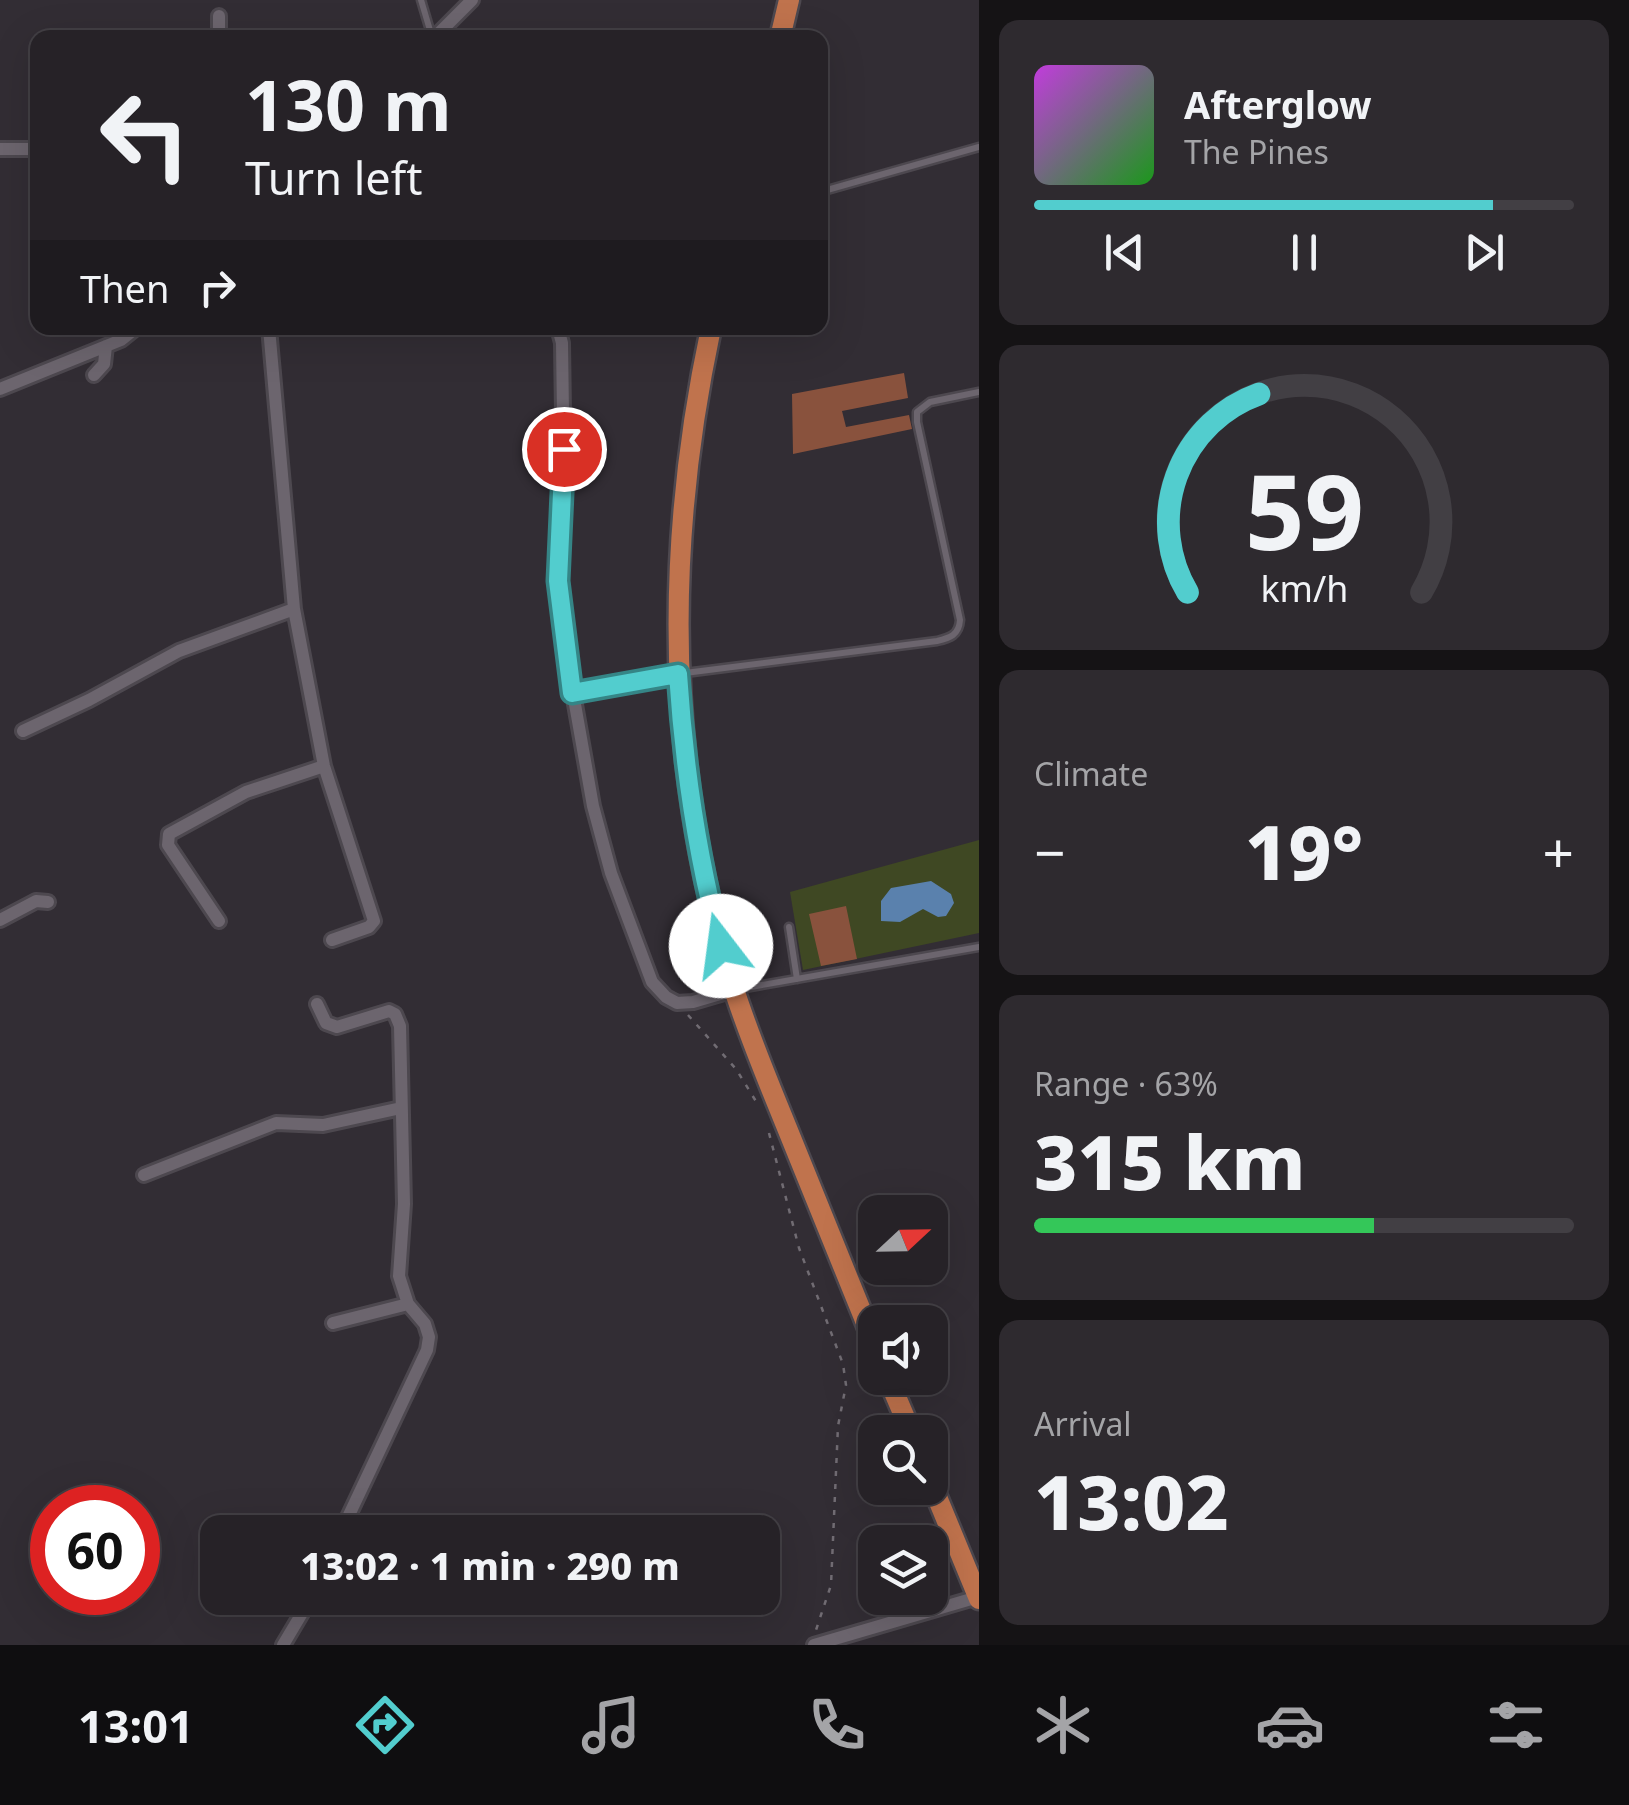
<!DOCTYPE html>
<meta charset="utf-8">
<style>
:root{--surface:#262227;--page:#2e2a2f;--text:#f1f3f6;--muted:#a4a4a7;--line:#423f44;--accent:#52cdce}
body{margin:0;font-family:"Noto Sans",sans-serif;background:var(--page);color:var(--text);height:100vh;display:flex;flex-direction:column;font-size:38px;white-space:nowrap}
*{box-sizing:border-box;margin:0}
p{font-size:32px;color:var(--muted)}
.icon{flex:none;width:55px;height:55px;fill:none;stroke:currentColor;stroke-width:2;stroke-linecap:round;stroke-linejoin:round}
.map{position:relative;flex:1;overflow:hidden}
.details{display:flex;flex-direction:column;gap:20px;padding:20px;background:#151315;width:650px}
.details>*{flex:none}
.top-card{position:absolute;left:30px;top:30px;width:798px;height:305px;border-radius:20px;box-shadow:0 10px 40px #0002,0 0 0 2px var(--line);background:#262227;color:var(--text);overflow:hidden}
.needle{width:65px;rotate:68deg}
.controls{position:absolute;left:858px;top:1195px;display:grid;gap:20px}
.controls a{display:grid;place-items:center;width:90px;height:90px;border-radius:20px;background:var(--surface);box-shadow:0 10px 40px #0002,0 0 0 2px var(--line);font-size:50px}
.speed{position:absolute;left:30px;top:1485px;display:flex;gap:20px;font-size:50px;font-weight:700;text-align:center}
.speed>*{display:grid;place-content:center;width:130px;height:130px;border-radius:50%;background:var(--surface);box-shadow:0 10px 40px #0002,0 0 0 2px var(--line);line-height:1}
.speed .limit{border:15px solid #d22;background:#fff;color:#111}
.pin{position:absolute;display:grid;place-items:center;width:85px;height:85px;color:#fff;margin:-42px;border:5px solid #fff;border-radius:50%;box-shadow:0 2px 10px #0007}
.me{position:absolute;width:110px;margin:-55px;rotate:345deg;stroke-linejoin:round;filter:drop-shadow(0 0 8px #0008)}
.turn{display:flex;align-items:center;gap:35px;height:210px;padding:0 50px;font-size:45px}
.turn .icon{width:130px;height:130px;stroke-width:2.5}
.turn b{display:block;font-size:70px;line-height:85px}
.then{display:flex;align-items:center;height:95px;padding:0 50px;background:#0003;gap:20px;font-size:38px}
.big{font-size:75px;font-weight:800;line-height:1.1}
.details .tile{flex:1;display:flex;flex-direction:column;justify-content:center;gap:15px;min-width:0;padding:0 35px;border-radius:20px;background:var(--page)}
.details .dial{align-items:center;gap:0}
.dial svg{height:260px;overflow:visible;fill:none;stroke:var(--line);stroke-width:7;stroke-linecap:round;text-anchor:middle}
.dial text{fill:var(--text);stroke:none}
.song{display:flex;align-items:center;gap:30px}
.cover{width:120px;height:120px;border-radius:15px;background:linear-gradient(135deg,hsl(290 70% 55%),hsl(120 70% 35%))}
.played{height:10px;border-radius:5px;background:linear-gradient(90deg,var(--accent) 85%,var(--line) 85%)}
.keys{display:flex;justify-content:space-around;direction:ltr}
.heat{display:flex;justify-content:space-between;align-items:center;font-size:55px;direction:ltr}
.charge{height:15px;border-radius:8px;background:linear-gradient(90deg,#34c759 63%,var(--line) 0)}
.trip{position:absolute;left:200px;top:1515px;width:580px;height:100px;border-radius:20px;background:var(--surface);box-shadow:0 10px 40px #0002,0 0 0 2px var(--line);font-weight:800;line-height:100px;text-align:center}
.dock{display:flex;height:160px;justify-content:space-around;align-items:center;background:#0f0e10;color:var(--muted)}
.dock .icon{width:70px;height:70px}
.dock .selected{color:var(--accent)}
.dock b{font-size:45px;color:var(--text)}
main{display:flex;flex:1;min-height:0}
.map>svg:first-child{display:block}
.green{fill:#3f4823}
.water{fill:#5a81ad}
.building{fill:#89523d}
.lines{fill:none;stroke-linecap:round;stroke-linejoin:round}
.service-casing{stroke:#4d484f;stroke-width:11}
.minor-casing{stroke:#4d484f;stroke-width:18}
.primary-casing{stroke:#4d484f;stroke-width:25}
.path{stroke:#716c73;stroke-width:2.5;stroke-dasharray:5 8;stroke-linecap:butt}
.service{stroke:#6c656e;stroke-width:6}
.minor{stroke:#6c656e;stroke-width:12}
.primary{stroke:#c0734d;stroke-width:20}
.route-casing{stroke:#358586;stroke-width:25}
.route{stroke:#52cdce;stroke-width:18}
</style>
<main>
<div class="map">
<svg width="979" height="1645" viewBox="0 0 979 1645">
<rect width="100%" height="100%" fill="#322d34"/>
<!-- green -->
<path class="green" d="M979,840V933L803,970L790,892Z"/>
<!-- water -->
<path class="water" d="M931,881L951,894L954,903L946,916L938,917L923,909L900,922L881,921V901L891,888Z"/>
<!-- building -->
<path class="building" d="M904,373L908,398L842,411L846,427L909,415L912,429L793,454L792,394Z
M846,906L857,959L821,966L809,914Z"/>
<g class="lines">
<!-- service casing -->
<g class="service-casing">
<path id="service" d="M421,0L432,37
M820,192L979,147
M685,673L937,641C950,638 959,635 960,620L917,422V412L930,402L979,392
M789,927L797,979
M739,989L979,947"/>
</g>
<!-- minor casing -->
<g class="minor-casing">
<path id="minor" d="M219,16V38
M434,38L472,0
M0,149H38
M269,328L294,609L324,766L374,921L369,927L332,940
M558,328L562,343L564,484L558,581L573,693L593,806L611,873L652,982L666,997L677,1003L693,1002L734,990
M94,375L104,364L106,346
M0,389L121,340L136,328
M573,693L678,674
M23,731L89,700L179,651L294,609
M0,920L36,901L48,902
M219,921L168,845L169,834L246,792L324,766
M317,1004L326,1023L337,1027L389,1011L395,1014L400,1026L404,1204L399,1276L408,1304L425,1324L429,1337L427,1350L341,1532
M144,1175L276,1123L323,1125L401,1108
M333,1323L408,1304
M283,1645L311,1598
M814,1645L978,1597"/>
</g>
<!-- primary casing -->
<g class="primary-casing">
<path id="primary" d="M780,38L789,0
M711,328C664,548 666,771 733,986C748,1034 768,1081 787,1128C816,1200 846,1273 875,1345
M888,1378L911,1432
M930,1480L979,1599"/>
</g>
<!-- path -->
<path class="path" d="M688,1015L736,1069L757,1103
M769,1133L799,1248L843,1364L846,1385L838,1426L831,1585L816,1630"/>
<!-- service -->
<use href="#service" class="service"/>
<!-- minor -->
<use href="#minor" class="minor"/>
<!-- primary -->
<use href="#primary" class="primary"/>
</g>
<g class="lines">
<!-- route casing -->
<g class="route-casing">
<path id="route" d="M564,449L558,581L572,693L678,674C684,767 697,856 721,946"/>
</g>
<!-- route -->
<use href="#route" class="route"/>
</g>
</svg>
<div class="controls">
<a><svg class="needle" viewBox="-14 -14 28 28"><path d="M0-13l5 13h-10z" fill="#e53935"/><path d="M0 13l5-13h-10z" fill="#a4a4a7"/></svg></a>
<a><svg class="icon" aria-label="sound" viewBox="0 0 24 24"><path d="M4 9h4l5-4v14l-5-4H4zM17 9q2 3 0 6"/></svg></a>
<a><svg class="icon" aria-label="search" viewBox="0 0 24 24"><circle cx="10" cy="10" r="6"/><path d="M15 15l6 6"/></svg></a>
<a><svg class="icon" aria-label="layers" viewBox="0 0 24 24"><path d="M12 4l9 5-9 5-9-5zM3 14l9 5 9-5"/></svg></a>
</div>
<div class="speed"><div class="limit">60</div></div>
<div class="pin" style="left:564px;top:449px;background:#d93025"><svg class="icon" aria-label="arrive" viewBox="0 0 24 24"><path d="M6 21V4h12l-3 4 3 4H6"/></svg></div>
<svg class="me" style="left:721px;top:946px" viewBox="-20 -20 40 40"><circle r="19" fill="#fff"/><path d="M0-13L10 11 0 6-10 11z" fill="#52cdce"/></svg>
<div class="trip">13:02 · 1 min · 290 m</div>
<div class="top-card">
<div class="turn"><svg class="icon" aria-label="left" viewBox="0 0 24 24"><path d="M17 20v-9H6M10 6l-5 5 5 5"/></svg><div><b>130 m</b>Turn left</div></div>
<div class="then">Then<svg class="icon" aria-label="right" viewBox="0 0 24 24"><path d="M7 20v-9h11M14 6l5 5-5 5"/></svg></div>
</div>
</div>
<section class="details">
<div class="tile">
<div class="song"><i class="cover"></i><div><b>Afterglow</b><p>The Pines</p></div></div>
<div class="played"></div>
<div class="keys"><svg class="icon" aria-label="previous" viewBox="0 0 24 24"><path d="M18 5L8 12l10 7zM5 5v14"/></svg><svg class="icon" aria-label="pause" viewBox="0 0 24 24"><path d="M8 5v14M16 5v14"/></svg><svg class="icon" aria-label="next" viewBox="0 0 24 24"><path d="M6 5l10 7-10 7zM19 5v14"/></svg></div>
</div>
<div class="tile dial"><svg viewBox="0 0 100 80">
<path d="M14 69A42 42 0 1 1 86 69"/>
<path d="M14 69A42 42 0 0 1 36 8" stroke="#52cdce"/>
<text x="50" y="56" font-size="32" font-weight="700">59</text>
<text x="50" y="72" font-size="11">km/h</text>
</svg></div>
<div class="tile"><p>Climate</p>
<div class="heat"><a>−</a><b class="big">19°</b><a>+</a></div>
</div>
<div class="tile"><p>Range · 63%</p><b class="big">315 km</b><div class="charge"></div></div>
<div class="tile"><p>Arrival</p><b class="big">13:02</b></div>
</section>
</main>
<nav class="dock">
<b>13:01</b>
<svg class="icon selected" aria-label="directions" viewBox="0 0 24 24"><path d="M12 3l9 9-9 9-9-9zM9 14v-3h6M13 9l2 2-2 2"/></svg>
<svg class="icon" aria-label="music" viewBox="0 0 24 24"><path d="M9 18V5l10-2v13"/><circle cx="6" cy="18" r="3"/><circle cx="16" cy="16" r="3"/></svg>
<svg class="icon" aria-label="phone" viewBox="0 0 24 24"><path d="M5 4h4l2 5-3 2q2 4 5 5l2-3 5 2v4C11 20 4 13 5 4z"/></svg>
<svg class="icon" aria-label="climate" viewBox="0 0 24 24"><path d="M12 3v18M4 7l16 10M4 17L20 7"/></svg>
<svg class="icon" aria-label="car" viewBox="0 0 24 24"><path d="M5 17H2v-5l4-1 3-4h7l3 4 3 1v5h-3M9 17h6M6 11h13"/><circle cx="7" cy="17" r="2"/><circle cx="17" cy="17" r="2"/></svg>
<svg class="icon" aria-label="filters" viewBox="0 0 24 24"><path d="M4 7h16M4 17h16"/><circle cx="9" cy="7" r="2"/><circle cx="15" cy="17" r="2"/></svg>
</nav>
